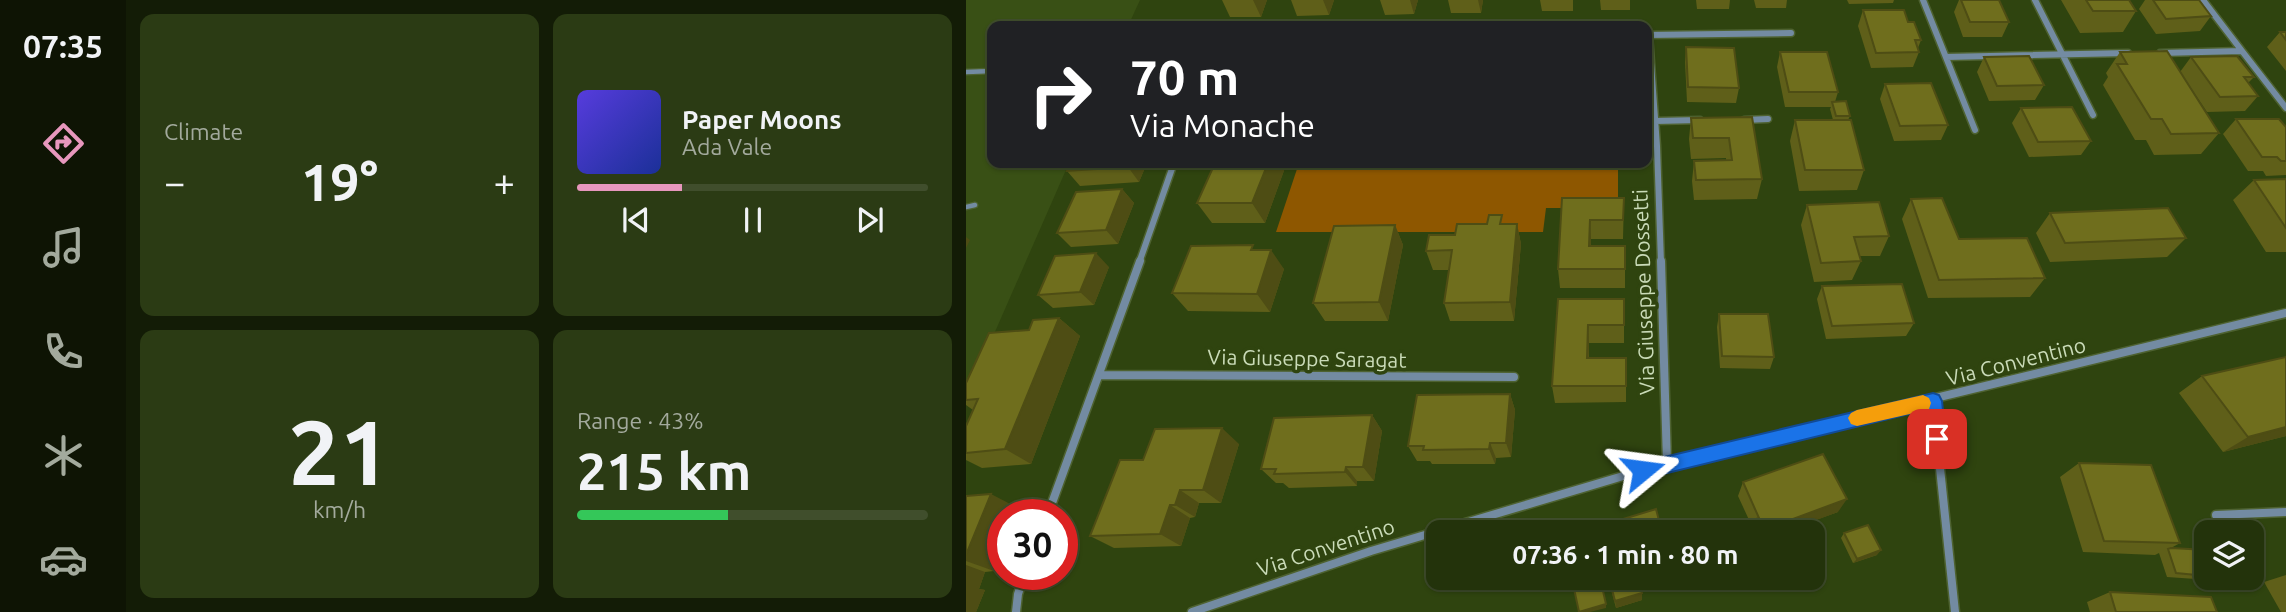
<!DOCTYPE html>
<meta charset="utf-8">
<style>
:root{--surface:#23330b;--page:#2b3b14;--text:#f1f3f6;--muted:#a3aa9d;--line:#404e2c;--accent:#e797bd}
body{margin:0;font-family:Ubuntu,sans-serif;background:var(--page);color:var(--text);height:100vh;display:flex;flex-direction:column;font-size:26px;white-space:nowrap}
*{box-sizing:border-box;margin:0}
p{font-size:23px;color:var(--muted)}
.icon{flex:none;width:38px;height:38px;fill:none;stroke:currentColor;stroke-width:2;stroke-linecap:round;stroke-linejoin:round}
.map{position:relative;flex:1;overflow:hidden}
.side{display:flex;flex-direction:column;gap:14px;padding:14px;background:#131c06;width:840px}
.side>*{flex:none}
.guide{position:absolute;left:21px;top:21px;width:665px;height:147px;border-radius:14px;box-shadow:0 2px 5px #0004,0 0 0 2px var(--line);background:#202124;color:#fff;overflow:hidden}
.buttons{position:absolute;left:1228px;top:520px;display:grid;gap:14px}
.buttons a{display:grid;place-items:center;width:70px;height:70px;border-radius:14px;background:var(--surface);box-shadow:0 2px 5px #0004,0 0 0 2px var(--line);font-size:35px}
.speed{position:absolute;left:21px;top:499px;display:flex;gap:14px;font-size:35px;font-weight:700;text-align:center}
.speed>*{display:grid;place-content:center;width:91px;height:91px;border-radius:50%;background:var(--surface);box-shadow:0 2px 5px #0004,0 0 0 2px var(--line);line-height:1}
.speed .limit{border:10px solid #d22;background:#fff;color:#111}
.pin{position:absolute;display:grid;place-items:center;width:60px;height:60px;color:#fff;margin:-30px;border-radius:14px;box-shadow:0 4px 10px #0006}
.me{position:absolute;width:77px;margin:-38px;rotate:74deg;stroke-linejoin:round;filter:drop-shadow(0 0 5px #0008)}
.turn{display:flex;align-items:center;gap:24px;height:147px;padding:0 28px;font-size:32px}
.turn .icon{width:91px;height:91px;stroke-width:2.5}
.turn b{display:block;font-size:49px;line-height:60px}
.big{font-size:52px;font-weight:600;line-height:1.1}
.side .widget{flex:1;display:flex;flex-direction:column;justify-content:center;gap:10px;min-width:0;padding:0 24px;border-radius:14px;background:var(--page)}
.side .dial{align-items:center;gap:0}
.dial b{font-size:91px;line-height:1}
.song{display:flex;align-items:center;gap:21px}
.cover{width:84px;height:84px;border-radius:10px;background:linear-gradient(135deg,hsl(250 70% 55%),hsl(230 70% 35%))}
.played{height:7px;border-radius:4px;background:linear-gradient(90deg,var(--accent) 30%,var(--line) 30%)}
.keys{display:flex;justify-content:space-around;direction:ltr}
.heat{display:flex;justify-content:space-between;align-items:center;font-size:38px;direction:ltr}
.charge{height:10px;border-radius:5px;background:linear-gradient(90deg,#34c759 43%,var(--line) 0)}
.side .tiles{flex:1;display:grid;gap:14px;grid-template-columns:repeat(2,1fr)}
.trip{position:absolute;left:460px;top:520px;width:399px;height:70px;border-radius:14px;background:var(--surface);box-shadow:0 2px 5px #0004,0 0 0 2px var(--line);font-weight:600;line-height:70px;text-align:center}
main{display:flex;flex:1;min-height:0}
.tabs{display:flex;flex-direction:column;width:126px;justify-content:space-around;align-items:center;background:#0e1404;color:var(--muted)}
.tabs .icon{width:49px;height:49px}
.tabs .on{color:var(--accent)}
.tabs b{font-size:32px;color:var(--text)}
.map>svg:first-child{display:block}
.built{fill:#395015}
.green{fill:#8e5700}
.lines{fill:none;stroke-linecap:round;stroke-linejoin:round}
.lane-casing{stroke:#4e6231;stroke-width:7}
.street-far1-casing{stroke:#4e6231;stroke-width:9}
.street-casing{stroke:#4e6231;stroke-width:11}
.lane{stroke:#738ba2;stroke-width:4.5}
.street-far1{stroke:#738ba2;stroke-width:6}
.street{stroke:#738ba2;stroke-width:8}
.wall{fill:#5f5f19}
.shaded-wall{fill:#4e4d14}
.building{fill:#6f6e1d;stroke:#4e4d14;stroke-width:2}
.route{fill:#1a73e8;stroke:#114b97;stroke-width:2}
.slow{fill:#f59e0b}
.labels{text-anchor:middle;stroke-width:7;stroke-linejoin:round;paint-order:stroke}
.street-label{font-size:21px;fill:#cadbb8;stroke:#2f440f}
</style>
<main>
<nav class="tabs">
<b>07:35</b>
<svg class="icon on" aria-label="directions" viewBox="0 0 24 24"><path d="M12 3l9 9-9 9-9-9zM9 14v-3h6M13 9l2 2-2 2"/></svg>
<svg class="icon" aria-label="music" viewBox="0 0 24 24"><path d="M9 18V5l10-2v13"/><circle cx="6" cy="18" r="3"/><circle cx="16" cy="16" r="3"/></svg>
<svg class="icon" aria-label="phone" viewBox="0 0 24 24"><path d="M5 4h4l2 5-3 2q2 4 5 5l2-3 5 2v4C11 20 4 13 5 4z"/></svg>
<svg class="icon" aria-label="climate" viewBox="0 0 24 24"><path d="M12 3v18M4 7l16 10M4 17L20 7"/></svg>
<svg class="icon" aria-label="car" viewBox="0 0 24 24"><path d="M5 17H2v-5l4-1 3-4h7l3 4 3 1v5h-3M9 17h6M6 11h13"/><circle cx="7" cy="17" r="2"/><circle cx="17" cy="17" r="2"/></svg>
</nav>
<section class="side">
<div class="tiles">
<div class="widget"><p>Climate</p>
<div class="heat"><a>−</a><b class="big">19°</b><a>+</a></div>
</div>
<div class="widget">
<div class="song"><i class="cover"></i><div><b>Paper Moons</b><p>Ada Vale</p></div></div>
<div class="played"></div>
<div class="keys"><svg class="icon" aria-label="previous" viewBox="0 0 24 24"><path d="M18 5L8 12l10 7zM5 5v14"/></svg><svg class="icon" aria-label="pause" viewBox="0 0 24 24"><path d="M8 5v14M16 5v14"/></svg><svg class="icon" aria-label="next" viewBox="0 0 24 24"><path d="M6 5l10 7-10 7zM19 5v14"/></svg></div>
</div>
<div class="widget dial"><b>21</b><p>km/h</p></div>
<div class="widget"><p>Range · 43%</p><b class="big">215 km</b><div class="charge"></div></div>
</div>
</section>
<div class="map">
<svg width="1320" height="612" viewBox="0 0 1320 612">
<rect width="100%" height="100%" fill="#2f440f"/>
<!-- built -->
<path class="built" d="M0,0H174L162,26H26V163H103L0,398Z"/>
<!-- green -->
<path class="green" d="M333,163H652V208H580L577,232H310Z"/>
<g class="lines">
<!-- lane casing -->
<g class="lane-casing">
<path id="lane" d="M0,72L26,71
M0,207L9,205"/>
</g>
<!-- street-far1 casing -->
<g class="street-far1-casing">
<path id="street-far1" d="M957,0L1009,130
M1069,0L1127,115
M1237,0L1276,51
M681,35L825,33
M683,35L691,146L695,263
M1194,53L1276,51L1320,108
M980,57L1162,53
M778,120L802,119
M689,121L734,120
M173,263L208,163"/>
</g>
<!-- street casing -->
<g class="street-casing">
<path id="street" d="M695,261L701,463
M134,375L548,377
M967,401L989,612
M82,514L174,261
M1250,515L1320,512
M50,612L52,594L59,574
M226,612L405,551L701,463L1320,313"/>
</g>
<!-- lane -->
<use href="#lane" class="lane"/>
<!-- street-far1 -->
<use href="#street-far1" class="street-far1"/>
<!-- street -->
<use href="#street" class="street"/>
</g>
<!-- wall -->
<path class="wall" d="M256,0H301L295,17H264Z
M325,0H368L363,15L331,16Z
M414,0H452L448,14L419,15Z
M482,0H517L515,13H485Z
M574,0H607V11H576Z
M634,0H664V10H635Z
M730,0H764L763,9H731Z
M788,0H821L820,8H790Z
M881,0H928L927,3L883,4Z
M993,0H1033L1043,22L1036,37H997L988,12Z
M1095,0H1163L1170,11L1157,32L1114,33Z
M1179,0H1233L1245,16L1234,31L1190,34L1173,9Z
M897,10L942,22L955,40L952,48L953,52L947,67L905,68L892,26Z
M1314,32H1320V71L1301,47Z
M720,47L773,88L770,103L721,102L719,62Z
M814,52L872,92L869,102L884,116L882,120L898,170L891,190L833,191L824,141L829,120H867L864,109L865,107H819L811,67Z
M1154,52L1253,133L1235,154L1188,155L1180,140H1169L1137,85L1142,77L1140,73Z
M1018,57L1078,85L1069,100L1023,101L1011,72Z
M1225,57L1288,77L1282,83L1292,96L1279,111L1241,112L1214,72Z
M919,84L982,125L975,140L928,141L914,99Z
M1055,108L1125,141L1115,155L1063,157L1046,123Z
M786,117L796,179L791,199L728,200L726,181L728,161L760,160V158L725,159L723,139L725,118Z
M1270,119L1320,127V175L1300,176L1297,171H1282L1257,134Z
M181,163L173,182L114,186L101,171Z
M249,163H319L320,165L299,223H246L231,203Z
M1320,179V252H1300L1267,200L1288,180Z
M156,189L168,203L152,244L105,247L91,233Z
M596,198H658L657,239H625V246H659V288H594L592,269Z
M945,199L993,239L1079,278L1064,297L962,298L936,219Z
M841,205L923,236L914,256H893L895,261L886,280L848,282L835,225Z
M1084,213L1220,238L1201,257L1084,262L1070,233Z
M538,224H551L555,244L548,321H484L478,303L483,270H467L460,251L489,235Z
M429,225L437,245L422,321H359L347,303Z
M290,250L318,269L304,312L222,311L206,293Z
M143,267L128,305L87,308L72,295Z
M856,286L948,323L940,336L860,339L851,299Z
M592,299H658V343H623V358H660V402L589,403L586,386Z
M753,314L808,357L804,369L754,368L751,327Z
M93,318L114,336L65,464L16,468L0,460V426L7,410L0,405V383L63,330Z
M1320,357V436L1257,452L1213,393L1236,376Z
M544,394L549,410L545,457L530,458L529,464H466L464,461H451L442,446Z
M406,415L416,431L408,481H391V486L323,488L317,483H310L295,469Z
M273,444L255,503H233L229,517L224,518L215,546L148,548L124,536L177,460Z
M1113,463L1214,543L1205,548L1241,550V578H1251L1244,580L1201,577L1193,553L1189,555L1117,552L1094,477Z
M777,482L872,512L827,528L829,532H766L768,527L784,522L772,496Z
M0,496L52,508L37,514V547L28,571L19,572L13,589L19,590L10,612H0Z
M878,533L911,555L887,563L875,538Z
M1320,575V612H1315L1298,582Z
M642,578H684L672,581L676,593V600L650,608Z
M1144,592L1251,612H1124L1121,602Z"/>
<!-- shaded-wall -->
<path class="shaded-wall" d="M287,0H301L295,17Z
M357,0H368L363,15Z
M444,0H452L448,14Z
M512,0H517L515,13Z
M164,163H181L173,182L162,167Z
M302,163H319L320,165L299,223L286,203Z
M156,189L168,203L152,244L140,230Z
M624,220L625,239L624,265L623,246Z
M551,224L555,244L548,321L544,302Z
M429,225L437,245L422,321L413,302Z
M0,237L4,240L0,248Z
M305,250L318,269L304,312L291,294Z
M130,253L143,267L128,305L114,292Z
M93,318L114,336L65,464L39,449Z
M622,325L623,343L622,375L621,358Z
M544,394L549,410L545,457L540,443Z
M406,415L416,431L408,481L397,467Z
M1320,427V436L1257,452L1282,437Z
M256,428L273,444L255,503L237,490Z
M524,443L530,458L529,464L523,449Z
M380,467L391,481V486L379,472Z
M214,490L233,503L229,517L209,505Z
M25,494L52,508L49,514H37V547L28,571L0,561V555Z
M881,499L872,512L818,532L824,520Z
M204,505L224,518L215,546L194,534Z
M915,550L911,555L887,563L891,559Z
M0,565L19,572L13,589L19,590L10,612H0Z
M670,578H684L670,581Z
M676,593V600L650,608L649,601Z
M640,604V608L624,612H613Z"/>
<!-- building -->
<path class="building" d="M995,0H1033L1043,22H1004Z
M1120,0H1163L1170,11H1127Z
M1187,0H1233L1245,16L1200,19Z
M897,10H938L942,22H948L955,40H949L953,52L910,53Z
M341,25V26H281Z
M1314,32H1320V40Z
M720,47L768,48L773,88L722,87Z
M1201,51L1253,133L1205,134L1196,119H1185L1151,64H1161L1154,52Z
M814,52H861L872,92H823Z
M1063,56L1078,85L1031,86L1018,57Z
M1271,56L1288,77H1278L1292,96L1254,97L1225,57Z
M965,83L982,125L934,126L919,84Z
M880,101L884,116H870L866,102Z
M1106,107L1125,141L1072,142L1055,108Z
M786,117L796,179L730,180L728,161L766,160L763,138H727L725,118Z
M1270,119H1313L1320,127V161H1315L1311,157H1296Z
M829,120H885L898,170H839Z
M105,163H164L162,167L101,171Z
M249,163H302L286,203H231Z
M1320,179V228L1288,180Z
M156,189L140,230L91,233L110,192Z
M596,198H658L657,220H624L623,246H659V269H592Z
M976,198L993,239L1061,238L1079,278L973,280L945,199Z
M913,202L923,236L888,237L895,261L855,263L841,205Z
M1202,208L1220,238L1099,243L1084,213Z
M523,215H536L534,224H551L544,302L478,303L486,250L460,251L463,235H489L491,224H521Z
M429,225L413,302L347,303L368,226Z
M287,245L285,250H305L291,294L206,293L225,246Z
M130,253L114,292L72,295L89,256Z
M936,284L948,323L866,326L856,286Z
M592,299H658V325H622L621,358H660V386H586Z
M753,314H802L808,357L756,356Z
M93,318L39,449L0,453V426L12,399L0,400V383L23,333L63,330L67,320Z
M1320,357V427L1282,437L1236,376Z
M544,394L540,443H524L523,449L457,450L458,446H442L451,395Z
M406,415L397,467H380L379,472L308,474L310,469H295L308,418Z
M256,428L237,490H214L209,505H204L194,534L124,536L154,460H177L189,429Z
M857,454L881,499L824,520L829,532H770L768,527L793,518L777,482Z
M1113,463L1185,465L1214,543L1138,541Z
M25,494L0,555V496Z
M690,509L696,532H632L631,527Z
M902,525L915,550L891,559L878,533Z
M1205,548L1241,550V576L1210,573L1202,549Z
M631,578H634L640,604L613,612L607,584Z
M643,578H672L676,593L649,601Z
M1144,592L1245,597L1251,612H1150Z"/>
<!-- route -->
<path class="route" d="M967,393L973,395L976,401L980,439L978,445L971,448L965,445L959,410L677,479L670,477L667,470L670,464L677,462Z"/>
<!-- slow -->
<path class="slow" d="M957,395L963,398L965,403L963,409L957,411L891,426L885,424L882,418L885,413L891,410Z"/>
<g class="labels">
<!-- street labels -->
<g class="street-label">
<text transform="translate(678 292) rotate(-92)" y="7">Via Giuseppe Dossetti</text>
<text transform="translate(341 359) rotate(1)" y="7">Via Giuseppe Saragat</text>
<text transform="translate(1050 362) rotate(-14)" y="7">Via Conventino</text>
<text transform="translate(360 548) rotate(-18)" y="7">Via Conventino</text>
</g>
</g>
</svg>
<div class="buttons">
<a><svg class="icon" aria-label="layers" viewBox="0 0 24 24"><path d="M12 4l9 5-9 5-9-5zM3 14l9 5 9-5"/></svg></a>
</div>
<div class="speed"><div class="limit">30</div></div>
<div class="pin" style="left:971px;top:439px;background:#d93025"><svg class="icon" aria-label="arrive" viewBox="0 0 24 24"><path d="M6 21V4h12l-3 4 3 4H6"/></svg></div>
<svg class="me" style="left:677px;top:470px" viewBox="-20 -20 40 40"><path d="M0-17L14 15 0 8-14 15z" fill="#1a73e8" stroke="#fff" stroke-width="4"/></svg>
<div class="trip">07:36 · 1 min · 80 m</div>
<div class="guide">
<div class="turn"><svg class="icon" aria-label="right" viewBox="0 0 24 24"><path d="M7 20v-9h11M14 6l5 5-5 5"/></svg><div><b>70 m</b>Via Monache</div></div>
</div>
</div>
</main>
